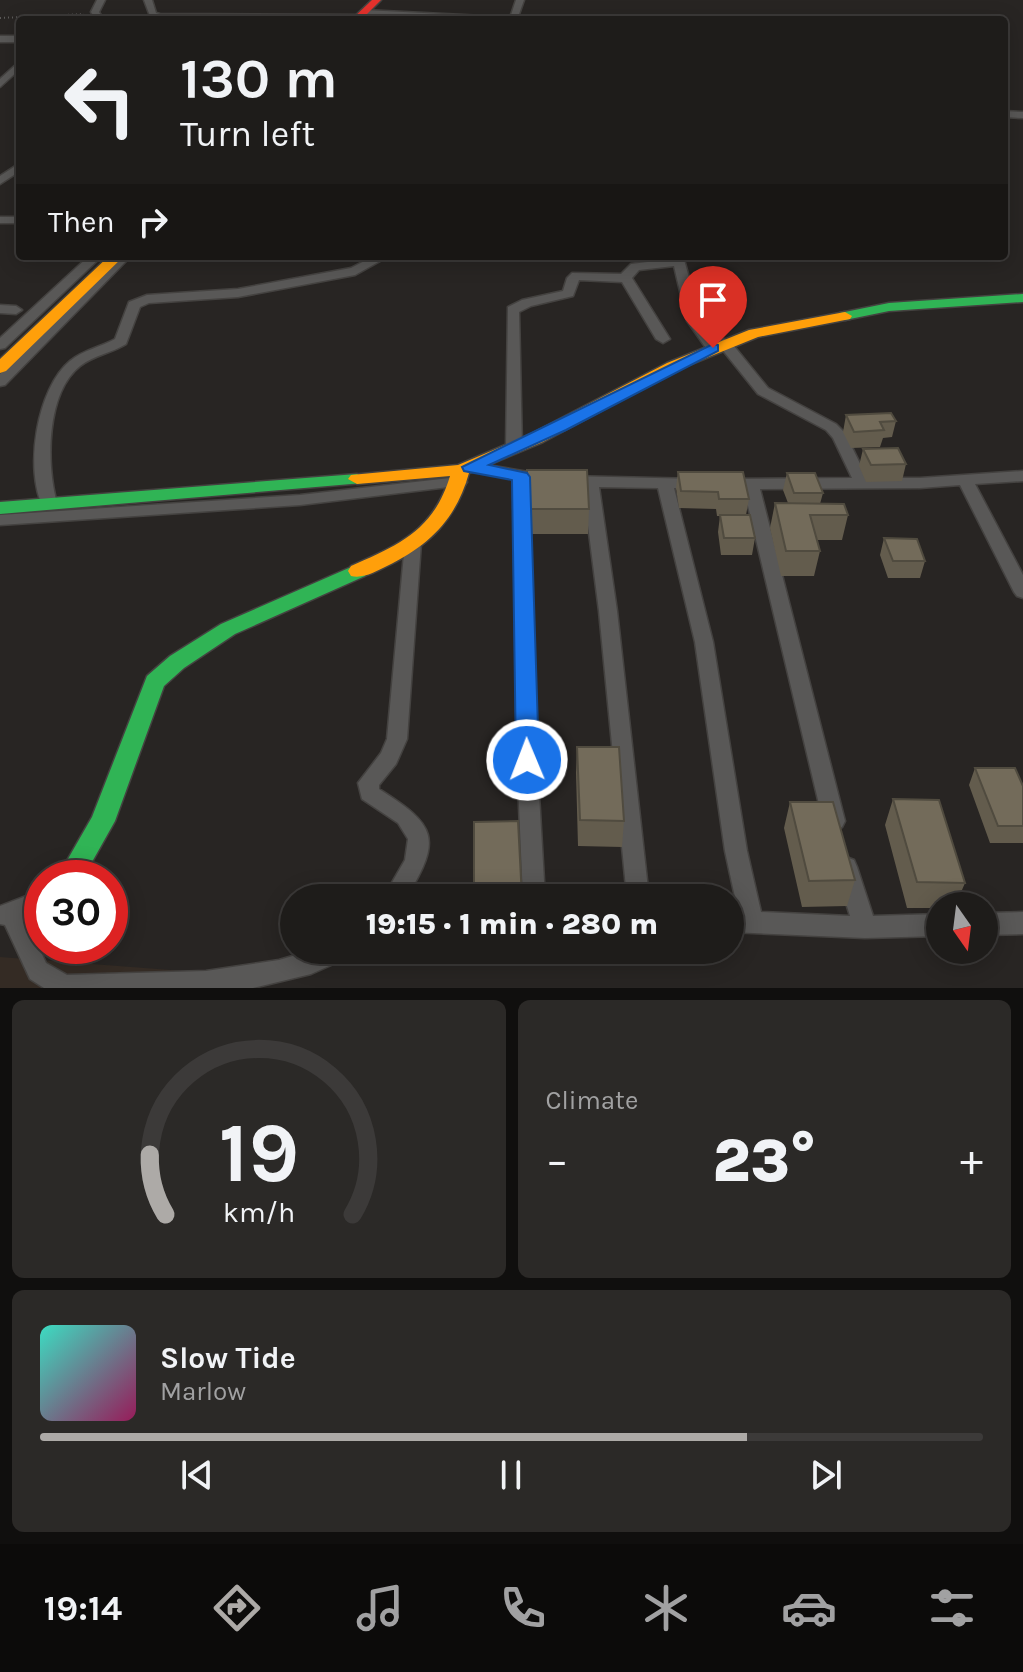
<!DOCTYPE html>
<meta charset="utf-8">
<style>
:root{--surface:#1e1c1a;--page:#2b2927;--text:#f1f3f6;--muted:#a1a1a2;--line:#3c3a39;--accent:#adaaa7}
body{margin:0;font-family:Karla,sans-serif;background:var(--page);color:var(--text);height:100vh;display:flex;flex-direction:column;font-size:30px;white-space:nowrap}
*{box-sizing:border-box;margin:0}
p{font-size:26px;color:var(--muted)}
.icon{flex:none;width:44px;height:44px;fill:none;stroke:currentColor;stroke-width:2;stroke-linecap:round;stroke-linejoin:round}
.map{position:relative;height:988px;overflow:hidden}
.side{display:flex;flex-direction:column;gap:12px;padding:12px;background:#100f0e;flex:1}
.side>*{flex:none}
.top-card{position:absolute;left:16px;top:16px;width:992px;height:244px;border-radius:8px;box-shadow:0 4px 20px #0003,0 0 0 2px var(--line);background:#1e1c1a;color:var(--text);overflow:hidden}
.needle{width:52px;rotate:166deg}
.tools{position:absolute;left:926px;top:892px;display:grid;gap:16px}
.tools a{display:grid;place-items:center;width:72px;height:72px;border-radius:50%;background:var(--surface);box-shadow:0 4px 20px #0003,0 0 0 2px var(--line);font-size:40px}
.speed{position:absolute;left:24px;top:860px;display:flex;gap:16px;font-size:40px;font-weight:700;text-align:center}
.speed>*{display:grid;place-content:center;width:104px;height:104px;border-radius:50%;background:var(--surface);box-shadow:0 4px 20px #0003,0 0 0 2px var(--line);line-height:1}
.speed .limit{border:12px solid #d22;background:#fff;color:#111}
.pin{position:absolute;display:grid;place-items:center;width:68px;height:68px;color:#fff;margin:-82px -34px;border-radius:50% 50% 50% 0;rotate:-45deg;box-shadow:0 0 8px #0007}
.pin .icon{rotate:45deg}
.me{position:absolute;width:88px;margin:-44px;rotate:359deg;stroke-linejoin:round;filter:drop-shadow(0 0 6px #0008)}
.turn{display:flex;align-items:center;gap:28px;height:168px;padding:0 32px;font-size:36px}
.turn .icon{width:104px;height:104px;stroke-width:2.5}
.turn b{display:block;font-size:56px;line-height:68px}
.then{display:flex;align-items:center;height:76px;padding:0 32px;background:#0003;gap:16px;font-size:30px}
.big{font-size:60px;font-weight:800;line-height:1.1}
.side .tile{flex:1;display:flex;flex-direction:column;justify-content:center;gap:12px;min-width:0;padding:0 28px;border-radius:12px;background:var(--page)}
.side .dial{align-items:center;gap:0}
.dial svg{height:208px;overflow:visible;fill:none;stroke:var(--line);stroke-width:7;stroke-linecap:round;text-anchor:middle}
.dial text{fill:var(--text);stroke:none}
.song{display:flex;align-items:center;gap:24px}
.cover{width:96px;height:96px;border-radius:12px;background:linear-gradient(135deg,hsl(170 70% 55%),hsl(330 70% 35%))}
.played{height:8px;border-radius:4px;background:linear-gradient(90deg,var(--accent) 75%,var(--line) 75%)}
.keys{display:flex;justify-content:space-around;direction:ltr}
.heat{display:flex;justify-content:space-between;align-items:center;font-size:44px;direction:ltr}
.side .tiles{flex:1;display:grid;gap:12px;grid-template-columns:1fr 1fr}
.tile:last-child{grid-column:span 2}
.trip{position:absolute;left:280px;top:884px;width:464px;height:80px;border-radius:40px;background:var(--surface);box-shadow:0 4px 20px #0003,0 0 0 2px var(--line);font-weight:800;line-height:80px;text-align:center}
.dock{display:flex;height:128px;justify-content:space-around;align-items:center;background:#0c0b0a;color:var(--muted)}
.dock .icon{width:56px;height:56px}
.dock .active{color:var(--accent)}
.dock b{font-size:36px;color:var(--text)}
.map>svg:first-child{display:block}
.built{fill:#342b24}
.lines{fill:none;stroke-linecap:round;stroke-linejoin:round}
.street-casing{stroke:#444240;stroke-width:3}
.fast-casing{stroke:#444240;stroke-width:3}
.slow-casing{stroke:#444240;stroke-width:3}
.jam-casing{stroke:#444240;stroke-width:3}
.path{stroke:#5d5b5a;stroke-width:2;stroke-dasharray:1 3;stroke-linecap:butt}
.street{fill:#595857;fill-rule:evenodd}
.fast{fill:#30b455;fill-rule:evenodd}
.slow{fill:#ff9f0a;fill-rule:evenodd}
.jam{fill:#e5322d;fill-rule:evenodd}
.wall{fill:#635c4d}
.building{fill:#736b5a;stroke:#504b3f;stroke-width:2}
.route{fill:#1a73e8;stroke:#114b97;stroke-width:2}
</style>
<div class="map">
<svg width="1023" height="988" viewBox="0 0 1023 988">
<rect width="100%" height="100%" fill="#282523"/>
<!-- built -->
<path class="built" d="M0,957L223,974L219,988H0Z"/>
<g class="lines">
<!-- street casing -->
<g class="street-casing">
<path id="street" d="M97,0H105L99,12L104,20H96L91,12Z
M144,0H152L156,13L160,14L359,15L363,17L359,19L159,18L150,16Z
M516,0H524L518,17L511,20L364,14L360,12L364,10L503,17L511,15Z
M0,36H20V42H0Z
M20,61V69L0,87V79Z
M1004,111L1023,112V118L1004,117Z
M20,163V171L0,184V176Z
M0,217H20V223H0Z
M89,256H102L5,348L0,349V338Z
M118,256H131L5,385L0,386V374Z
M374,256H389L355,275L238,297L149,303L140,307L126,344C112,353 94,355 80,366C46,393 46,465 57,503L55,507H43C24,469 37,388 70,361C83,350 101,347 115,339L129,302L147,295L238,289L351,268Z
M671,256H683L701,321L720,348L718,351H708L687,321L674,266L639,270L632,278L670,339L663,343L656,339L622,282L579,280L573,296L531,306L519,312L522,448L519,451H509L506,448L508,307L522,300L563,291L567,278L572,273L621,274L631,264L672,259Z
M0,305L16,306L22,310L16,314L0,313Z
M724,339L729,340L768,388L836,424L845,433L867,478H920L1023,471V481L975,484L1023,575V598L1017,596L1014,592L960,485L920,488L760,489L845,821L842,827L834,830L826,827L823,821L744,489H725L717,484L725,479L852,478L833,438L826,430L758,394L717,343Z
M470,462L546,475L554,480L546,485L529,482L537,760L545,898H523L517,760L513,479L465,470L462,467L465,464Z
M569,476L698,479L706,484L698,489L674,488L713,642L747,851L761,912L850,916L835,867L838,860L846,857L854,860L857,867L873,916L940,914V936L865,938L730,932V910L738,911L725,851L695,642L658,488L599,487L617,611L649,898H627L599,611L583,486L563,484L561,481Z
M459,477L467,482L465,485L300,505L0,525V515L300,495Z
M413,537L421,543L407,739L396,764L379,785V789C436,825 443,838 406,898H383L405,860L408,839L398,823L362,799L358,783L381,753L387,739L405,543Z
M42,890V910L25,917L46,963L67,975L206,971L279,960L313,950H351L347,958L311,974L253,988H44L30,979L5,925L0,924V906Z
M1023,912V934L984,935V913Z"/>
</g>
<!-- fast casing -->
<g class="fast-casing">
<path id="fast" d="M1023,294V302L889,311L845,320L838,316L840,313L889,303Z
M357,474L366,479L363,483L0,514V502Z
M358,564L365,566L368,571L365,576L235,634L184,668L164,686L115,821L83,878H57L92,817L147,676L170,656L221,624Z"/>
</g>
<!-- slow casing -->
<g class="slow-casing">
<path id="slow" d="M109,256H124L6,371L0,373V359Z
M845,312L852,316L850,319L758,337L679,369L543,442L469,473C456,519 430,545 387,566C376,571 364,579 351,576L348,571L351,566C399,545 434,530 450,476L357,484L348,479L351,475L458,465L531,434L667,363L749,330Z"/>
</g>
<!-- jam casing -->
<g class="jam-casing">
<path id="jam" d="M372,0H381L361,20H351Z"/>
</g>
<!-- path -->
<path class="path" d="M0,18L84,14"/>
<!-- street -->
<use href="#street" class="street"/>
<!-- fast -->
<use href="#fast" class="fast"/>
<!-- slow -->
<use href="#slow" class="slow"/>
<!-- jam -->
<use href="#jam" class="jam"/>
</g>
<!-- wall -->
<path class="wall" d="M846,415L896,421L892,437L883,438L880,447L851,448L843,432Z
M863,449L906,464L902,481L866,482L859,466Z
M527,470L589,509L588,534H527Z
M678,472L749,499L746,515L755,538L752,555H721L718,532L720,516H717L716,509L679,508L676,488Z
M787,473L823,493L820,504L848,515L842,540H817L820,551L814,576H781L770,528L775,503H788L783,490Z
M884,538L925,561L920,578H888L880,555Z
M577,747L624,821L622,847L578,846L576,773Z
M975,768L1023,786V843H990L969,785Z
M893,799L965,883L955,906H940V908H907L885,825Z
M790,802L855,880L847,906L802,907L784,828Z"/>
<!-- building -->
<path class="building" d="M891,413L896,421L880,422L884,430L854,432L846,415Z
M898,448L906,464L871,465L863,449Z
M527,470H587L589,509H527Z
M678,472H743L749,499H719L718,492L681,491Z
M787,473H815L823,493H794Z
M775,503L844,504L848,515H810L820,551H786Z
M720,515H750L755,538H724Z
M884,538L917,539L925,561H893Z
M577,747H619L624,821L580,820Z
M975,768H1015L1023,786V826H998Z
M893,799L939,800L965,883L917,882Z
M790,802H833L855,880L809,881Z
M518,821L522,898H474V822Z"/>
<!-- route -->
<path class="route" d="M713,344L718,345V351L566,430L489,465L527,473L530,477L539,760L535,767L527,769L519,767L516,760L512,480L464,471L462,467Z"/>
</svg>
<div class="tools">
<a><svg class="needle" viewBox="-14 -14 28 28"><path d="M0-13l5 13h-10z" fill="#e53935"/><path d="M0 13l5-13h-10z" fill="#a1a1a2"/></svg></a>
</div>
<div class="speed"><div class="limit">30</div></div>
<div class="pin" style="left:713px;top:348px;background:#d93025"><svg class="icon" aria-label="arrive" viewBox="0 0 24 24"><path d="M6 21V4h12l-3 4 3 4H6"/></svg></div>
<svg class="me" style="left:527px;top:760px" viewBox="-20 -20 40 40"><circle r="17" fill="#1a73e8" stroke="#fff" stroke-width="3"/><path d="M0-11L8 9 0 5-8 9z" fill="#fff"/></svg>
<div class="trip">19:15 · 1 min · 280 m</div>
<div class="top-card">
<div class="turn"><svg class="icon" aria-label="left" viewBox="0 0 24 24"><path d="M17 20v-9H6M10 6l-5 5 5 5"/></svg><div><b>130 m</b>Turn left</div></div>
<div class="then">Then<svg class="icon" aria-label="right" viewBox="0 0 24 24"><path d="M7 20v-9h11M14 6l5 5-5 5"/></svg></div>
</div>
</div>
<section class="side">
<div class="tiles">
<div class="tile dial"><svg viewBox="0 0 100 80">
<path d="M14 69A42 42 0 1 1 86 69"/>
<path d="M14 69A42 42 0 0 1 8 46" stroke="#adaaa7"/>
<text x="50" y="56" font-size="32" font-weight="700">19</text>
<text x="50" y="72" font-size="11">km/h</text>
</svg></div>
<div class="tile"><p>Climate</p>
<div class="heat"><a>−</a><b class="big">23°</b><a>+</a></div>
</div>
<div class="tile">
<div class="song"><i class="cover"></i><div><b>Slow Tide</b><p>Marlow</p></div></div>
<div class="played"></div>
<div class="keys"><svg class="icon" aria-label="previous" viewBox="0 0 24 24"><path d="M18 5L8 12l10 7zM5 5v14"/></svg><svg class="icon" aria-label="pause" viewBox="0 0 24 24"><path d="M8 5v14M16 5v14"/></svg><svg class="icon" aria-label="next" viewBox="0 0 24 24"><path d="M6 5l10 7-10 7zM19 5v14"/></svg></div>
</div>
</div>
</section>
<nav class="dock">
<b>19:14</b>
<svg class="icon active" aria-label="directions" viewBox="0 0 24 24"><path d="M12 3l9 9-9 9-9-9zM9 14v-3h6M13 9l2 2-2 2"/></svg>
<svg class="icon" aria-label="music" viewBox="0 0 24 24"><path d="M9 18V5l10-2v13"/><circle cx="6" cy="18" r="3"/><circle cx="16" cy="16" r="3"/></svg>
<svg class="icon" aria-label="phone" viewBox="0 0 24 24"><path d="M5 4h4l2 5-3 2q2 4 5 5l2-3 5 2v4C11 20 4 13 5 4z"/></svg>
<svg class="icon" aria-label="climate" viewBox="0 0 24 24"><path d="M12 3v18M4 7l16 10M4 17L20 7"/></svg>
<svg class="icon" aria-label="car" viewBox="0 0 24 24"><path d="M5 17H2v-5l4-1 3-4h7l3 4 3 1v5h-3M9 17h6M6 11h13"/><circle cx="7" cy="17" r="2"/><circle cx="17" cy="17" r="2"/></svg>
<svg class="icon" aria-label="filters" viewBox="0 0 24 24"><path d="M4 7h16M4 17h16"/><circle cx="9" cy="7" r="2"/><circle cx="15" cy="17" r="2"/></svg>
</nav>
